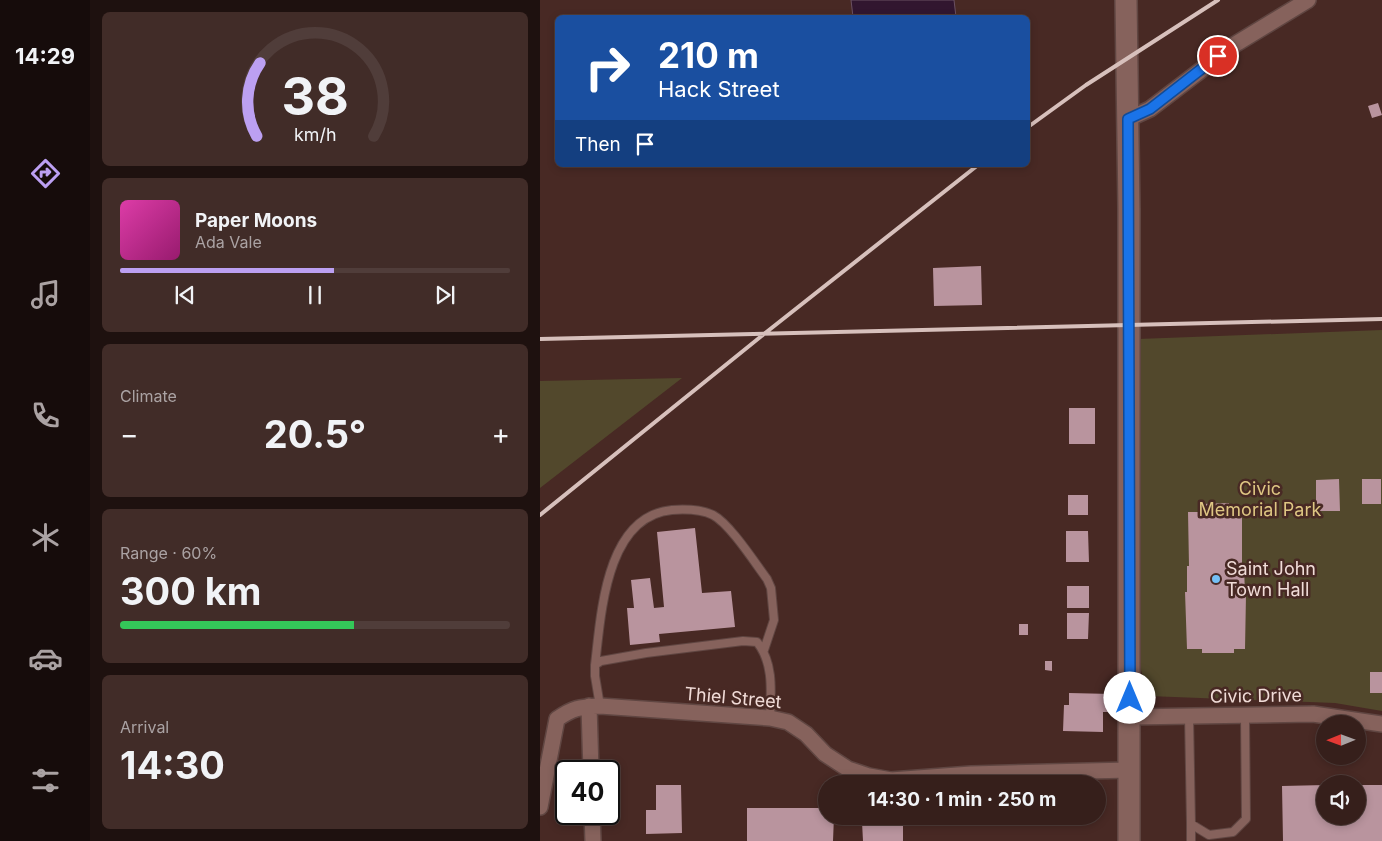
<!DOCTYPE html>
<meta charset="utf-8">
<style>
:root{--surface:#361f1b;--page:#412c28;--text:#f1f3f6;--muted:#aaa2a3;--line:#503d3a;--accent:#bca0f2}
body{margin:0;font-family:Inter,sans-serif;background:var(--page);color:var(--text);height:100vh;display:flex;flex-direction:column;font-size:19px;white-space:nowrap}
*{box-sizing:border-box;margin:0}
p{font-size:16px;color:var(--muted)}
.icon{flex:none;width:28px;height:28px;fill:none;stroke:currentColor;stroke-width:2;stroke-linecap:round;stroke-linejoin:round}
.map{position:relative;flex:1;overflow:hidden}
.details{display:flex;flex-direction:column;gap:12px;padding:12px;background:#1e110f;width:450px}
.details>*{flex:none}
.top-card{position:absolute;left:15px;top:15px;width:475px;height:152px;border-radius:8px;box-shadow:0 2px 8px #0003,0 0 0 1px var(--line);background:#1a4fa0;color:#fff;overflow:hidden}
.needle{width:32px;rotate:269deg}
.buttons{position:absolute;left:776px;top:715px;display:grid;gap:10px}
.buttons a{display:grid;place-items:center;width:50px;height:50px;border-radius:50%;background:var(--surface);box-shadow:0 2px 8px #0003,0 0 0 1px var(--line);font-size:25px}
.speed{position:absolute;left:15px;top:760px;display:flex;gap:10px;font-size:25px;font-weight:700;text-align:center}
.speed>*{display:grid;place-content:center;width:65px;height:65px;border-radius:50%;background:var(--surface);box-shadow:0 2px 8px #0003,0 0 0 1px var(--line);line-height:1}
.speed .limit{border:2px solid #111;border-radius:8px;background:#fff;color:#111}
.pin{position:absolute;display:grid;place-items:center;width:42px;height:42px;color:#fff;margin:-21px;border:2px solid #fff;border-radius:50%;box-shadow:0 1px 5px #0007}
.me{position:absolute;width:55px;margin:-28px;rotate:0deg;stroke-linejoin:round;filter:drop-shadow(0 0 4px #0008)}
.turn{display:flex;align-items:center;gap:18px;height:105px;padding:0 20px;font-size:22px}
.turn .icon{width:65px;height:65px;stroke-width:2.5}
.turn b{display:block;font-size:35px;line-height:42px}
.then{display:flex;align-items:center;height:48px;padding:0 20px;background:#0003;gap:10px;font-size:19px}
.big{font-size:38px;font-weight:700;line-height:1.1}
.details .tile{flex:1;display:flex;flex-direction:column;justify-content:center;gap:8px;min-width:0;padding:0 18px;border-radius:8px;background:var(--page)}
.details .dial{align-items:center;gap:0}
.dial svg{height:130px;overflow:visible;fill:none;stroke:var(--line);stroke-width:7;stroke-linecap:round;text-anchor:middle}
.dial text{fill:var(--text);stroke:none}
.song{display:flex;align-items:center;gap:15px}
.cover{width:60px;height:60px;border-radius:8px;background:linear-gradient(135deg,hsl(320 70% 55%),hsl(320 70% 35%))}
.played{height:5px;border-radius:2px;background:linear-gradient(90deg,var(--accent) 55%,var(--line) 55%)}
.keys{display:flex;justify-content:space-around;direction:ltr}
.heat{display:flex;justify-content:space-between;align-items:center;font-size:28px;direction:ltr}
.charge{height:8px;border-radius:4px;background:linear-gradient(90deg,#34c759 60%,var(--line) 0)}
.trip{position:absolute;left:278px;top:775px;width:288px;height:50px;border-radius:25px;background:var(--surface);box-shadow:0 2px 8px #0003,0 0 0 1px var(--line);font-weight:700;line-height:50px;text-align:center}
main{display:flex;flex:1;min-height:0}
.tab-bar{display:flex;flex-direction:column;width:90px;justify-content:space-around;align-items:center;background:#160c0b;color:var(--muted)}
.tab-bar .icon{width:35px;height:35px}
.tab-bar .active{color:var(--accent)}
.tab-bar b{font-size:22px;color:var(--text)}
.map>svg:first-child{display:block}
.green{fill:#52482c}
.water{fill:#31162f;stroke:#6b5162}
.building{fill:#b9949e}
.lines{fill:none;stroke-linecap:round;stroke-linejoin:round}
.lane-casing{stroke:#604642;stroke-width:10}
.street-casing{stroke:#604642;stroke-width:18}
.secondary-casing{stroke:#604642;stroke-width:24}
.lane{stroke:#86625c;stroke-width:8}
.street{stroke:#86625c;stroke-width:15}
.secondary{stroke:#86625c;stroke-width:21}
.rail{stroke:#d7c0bc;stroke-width:4}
.route-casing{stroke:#114b97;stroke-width:12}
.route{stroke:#1a73e8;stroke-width:9}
.poi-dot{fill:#74c0f6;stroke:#482924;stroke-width:2}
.labels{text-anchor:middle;stroke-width:5;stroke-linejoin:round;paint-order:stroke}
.park-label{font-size:18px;fill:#dec683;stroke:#482924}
.poi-label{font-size:18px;fill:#f1dcd8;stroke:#482924;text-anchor:start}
.street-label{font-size:18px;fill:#f1dcd8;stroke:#482924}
</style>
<main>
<nav class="tab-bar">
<b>14:29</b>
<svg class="icon active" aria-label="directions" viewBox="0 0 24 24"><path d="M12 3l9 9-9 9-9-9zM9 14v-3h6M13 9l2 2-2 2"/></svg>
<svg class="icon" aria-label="music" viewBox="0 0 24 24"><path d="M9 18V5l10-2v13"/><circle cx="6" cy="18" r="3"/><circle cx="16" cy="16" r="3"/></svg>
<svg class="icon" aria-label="phone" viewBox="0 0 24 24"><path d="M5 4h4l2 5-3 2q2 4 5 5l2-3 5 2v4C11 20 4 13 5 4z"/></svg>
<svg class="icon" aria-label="climate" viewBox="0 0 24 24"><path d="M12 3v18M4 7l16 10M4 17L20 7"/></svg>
<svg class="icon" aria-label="car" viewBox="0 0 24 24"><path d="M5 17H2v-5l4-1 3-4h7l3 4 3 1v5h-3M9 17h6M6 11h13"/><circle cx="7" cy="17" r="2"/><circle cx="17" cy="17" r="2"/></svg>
<svg class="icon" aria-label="filters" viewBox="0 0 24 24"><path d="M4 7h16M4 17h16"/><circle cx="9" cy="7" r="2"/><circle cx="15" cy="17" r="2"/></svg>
</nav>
<section class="details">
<div class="tile dial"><svg viewBox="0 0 100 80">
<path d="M14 69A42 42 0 1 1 86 69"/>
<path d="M14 69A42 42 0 0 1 16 24" stroke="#bca0f2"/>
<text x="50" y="56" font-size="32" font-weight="700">38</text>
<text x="50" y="72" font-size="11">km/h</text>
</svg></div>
<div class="tile">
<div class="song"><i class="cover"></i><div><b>Paper Moons</b><p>Ada Vale</p></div></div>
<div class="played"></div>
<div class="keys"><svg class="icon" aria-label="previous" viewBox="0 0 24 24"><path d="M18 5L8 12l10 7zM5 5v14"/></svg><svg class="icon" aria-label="pause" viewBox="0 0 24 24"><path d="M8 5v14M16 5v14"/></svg><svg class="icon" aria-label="next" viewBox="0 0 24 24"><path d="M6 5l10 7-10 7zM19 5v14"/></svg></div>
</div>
<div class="tile"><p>Climate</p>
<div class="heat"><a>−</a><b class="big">20.5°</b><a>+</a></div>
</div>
<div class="tile"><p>Range · 60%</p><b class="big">300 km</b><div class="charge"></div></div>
<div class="tile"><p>Arrival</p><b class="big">14:30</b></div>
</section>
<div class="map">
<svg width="842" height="841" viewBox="0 0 842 841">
<rect width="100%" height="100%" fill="#482924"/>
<!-- green -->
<path class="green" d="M842,330V711L795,703L608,696L598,659V339Z
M142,378L0,488V381Z"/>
<!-- water -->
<path class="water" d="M311,0H414L416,17H313Z"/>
<!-- building -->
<path class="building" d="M838,103L842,115L832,118L828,106Z
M441,266L442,305L394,306L393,268Z
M529,408H555V444H529Z
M799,479L800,511H776V480Z
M822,479H841V504H822Z
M528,495H548V515H528Z
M689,503V512H702V566H704L705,595H706L705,649H694V653H662V649H647L645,592H647V566H649L648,512H663L662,504Z
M155,528L162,593L191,591L195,627L119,634L120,642L90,645L87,608H94L91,580L110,578L114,608L124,607L117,532Z
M526,531H548L549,562H526Z
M527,586H549V608H527Z
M527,613H549L548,639H527Z
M479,624H488V635H479Z
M505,661H512V671L505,670Z
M830,672H842V693H830Z
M529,693L572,694V712H563V732L523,731L524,705H529Z
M116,785H141L142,833L106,834V810H116Z
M785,785V816H818V785H842V841H743L742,786Z
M207,808H286V816H294L293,841H207Z
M322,822H363V841H323Z"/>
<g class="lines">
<!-- lane casing -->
<g class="lane-casing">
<path id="lane" d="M55,665C61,616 65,516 132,510C146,509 160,509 173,515C190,524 215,563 227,579L231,588L234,620L224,650
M60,706L55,676V665L61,661L106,653L203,641L217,642C234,663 231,692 230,718
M649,716L651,824L669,835L693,832L706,819L705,716
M651,824V841"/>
</g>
<!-- street casing -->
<g class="street-casing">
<path id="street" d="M588,119L610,109L694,45L768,0
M49,706L51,771
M590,717L773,714L842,724
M0,807L17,719C33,708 39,707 60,706L230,718L248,722L266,734L285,754L308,769L329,776L351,780L431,774L589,770
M52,814L53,841"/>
</g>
<!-- secondary casing -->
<g class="secondary-casing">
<path id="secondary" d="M586,0L589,209V841"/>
</g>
<!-- lane -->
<use href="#lane" class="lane"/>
<!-- street -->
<use href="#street" class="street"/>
<!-- secondary -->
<use href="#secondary" class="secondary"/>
<!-- rail -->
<path class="rail" d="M488,127L546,85L678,0
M0,339L842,319
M0,515L224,334L438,165"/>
</g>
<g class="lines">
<!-- route casing -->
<g class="route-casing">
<path id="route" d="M590,698L588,119L610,109L678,56"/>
</g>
<!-- route -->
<use href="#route" class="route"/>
</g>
<!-- markers -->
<circle class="poi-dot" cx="676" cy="579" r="5"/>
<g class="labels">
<!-- park labels -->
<g class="park-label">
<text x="720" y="495">Civic<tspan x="720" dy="21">Memorial Park</tspan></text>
</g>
<!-- poi labels -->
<g class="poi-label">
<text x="686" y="575">Saint John<tspan x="686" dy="21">Town Hall</tspan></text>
</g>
<!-- street labels -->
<g class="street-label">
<text transform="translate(716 696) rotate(-1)" y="6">Civic Drive</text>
<text transform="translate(193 698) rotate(5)" y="6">Thiel Street</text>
</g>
</g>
</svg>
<div class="buttons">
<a><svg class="needle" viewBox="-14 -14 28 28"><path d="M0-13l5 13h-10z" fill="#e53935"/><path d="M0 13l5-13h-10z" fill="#aaa2a3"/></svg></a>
<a><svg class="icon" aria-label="sound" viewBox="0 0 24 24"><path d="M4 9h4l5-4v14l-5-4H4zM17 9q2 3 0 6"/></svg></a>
</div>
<div class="speed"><div class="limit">40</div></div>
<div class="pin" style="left:678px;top:56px;background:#d93025"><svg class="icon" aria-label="arrive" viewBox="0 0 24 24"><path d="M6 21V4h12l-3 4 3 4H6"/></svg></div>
<svg class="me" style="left:590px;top:698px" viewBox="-20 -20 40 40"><circle r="19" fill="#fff"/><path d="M0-13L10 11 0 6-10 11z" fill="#1a73e8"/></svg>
<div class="trip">14:30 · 1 min · 250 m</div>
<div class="top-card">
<div class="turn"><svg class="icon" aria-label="right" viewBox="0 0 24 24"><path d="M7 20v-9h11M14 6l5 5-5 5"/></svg><div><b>210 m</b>Hack Street</div></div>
<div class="then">Then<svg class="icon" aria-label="arrive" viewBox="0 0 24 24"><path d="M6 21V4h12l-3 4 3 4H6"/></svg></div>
</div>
</div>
</main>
